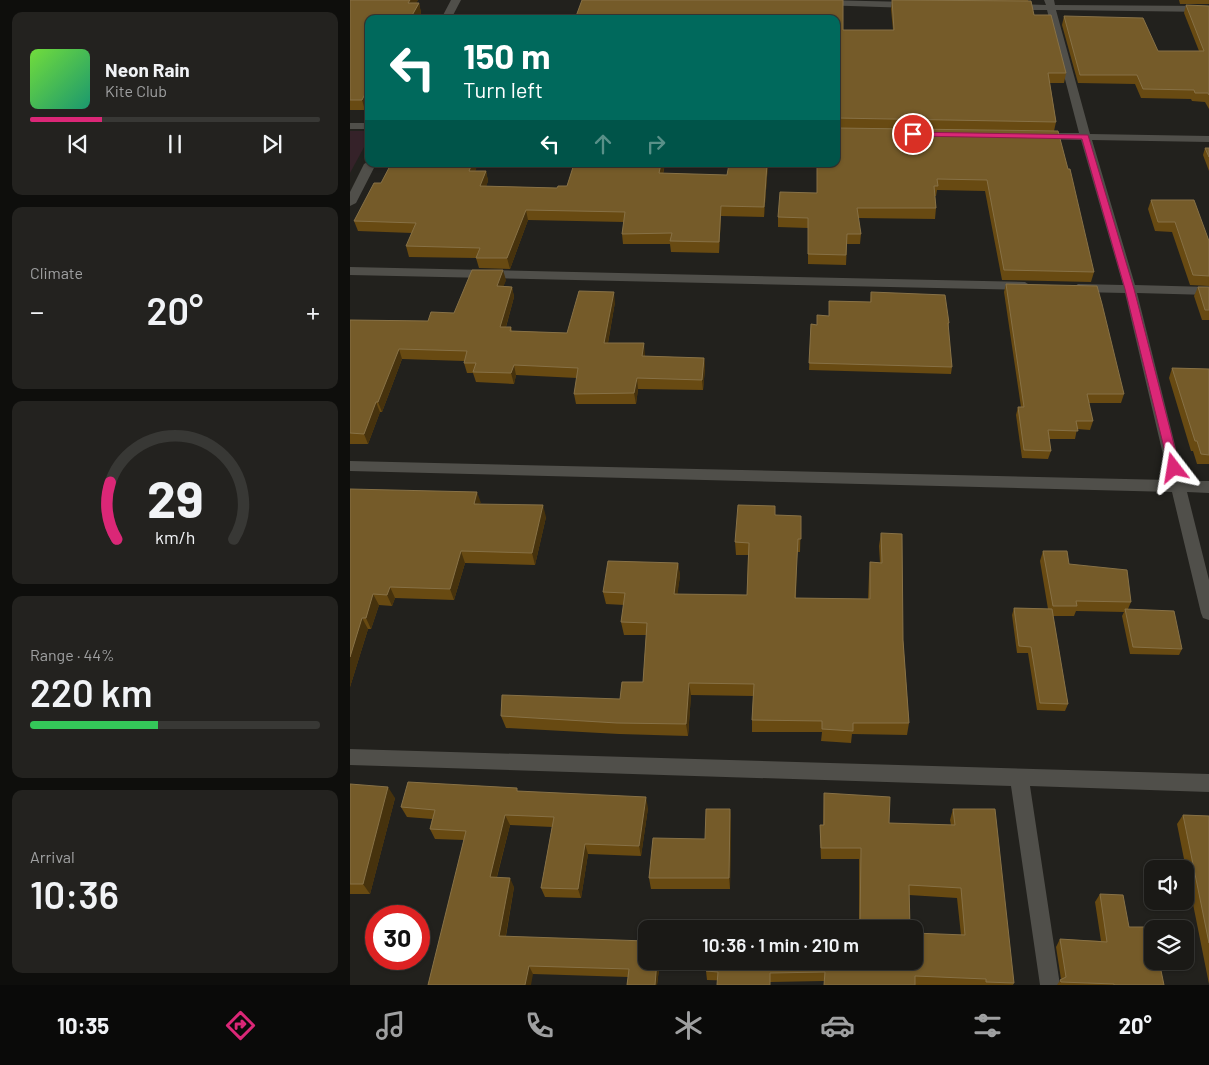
<!DOCTYPE html>
<meta charset="utf-8">
<style>
:root{--surface:#1a1916;--page:#23221f;--text:#f1f3f6;--muted:#9fa0a1;--line:#383835;--accent:#db2777}
body{margin:0;font-family:Barlow,sans-serif;background:var(--page);color:var(--text);height:100vh;display:flex;flex-direction:column;font-size:19px;white-space:nowrap}
*{box-sizing:border-box;margin:0}
p{font-size:16px;color:var(--muted)}
.icon{flex:none;width:28px;height:28px;fill:none;stroke:currentColor;stroke-width:2;stroke-linecap:round;stroke-linejoin:round}
.map{position:relative;flex:1;overflow:hidden}
.side{display:flex;flex-direction:column;gap:12px;padding:12px;background:#0e0e0c;width:350px}
.side>*{flex:none}
.top-card{position:absolute;left:15px;top:15px;width:475px;height:152px;border-radius:10px;box-shadow:0 1px 4px #0004,0 0 0 1px var(--line);background:#00695c;color:#fff;overflow:hidden}
.buttons{position:absolute;left:794px;top:860px;display:grid;gap:10px}
.buttons a{display:grid;place-items:center;width:50px;height:50px;border-radius:10px;background:var(--surface);box-shadow:0 1px 4px #0004,0 0 0 1px var(--line);font-size:25px}
.speed{position:absolute;left:15px;top:905px;display:flex;gap:10px;font-size:25px;font-weight:700;text-align:center}
.speed>*{display:grid;place-content:center;width:65px;height:65px;border-radius:50%;background:var(--surface);box-shadow:0 1px 4px #0004,0 0 0 1px var(--line);line-height:1}
.speed .limit{border:8px solid #d22;background:#fff;color:#111}
.pin{position:absolute;display:grid;place-items:center;width:42px;height:42px;color:#fff;margin:-21px;border:2px solid #fff;border-radius:50%;box-shadow:0 1px 5px #0007}
.me{position:absolute;width:55px;margin:-28px;rotate:346deg;stroke-linejoin:round;filter:drop-shadow(0 0 4px #0008)}
.turn{display:flex;align-items:center;gap:18px;height:105px;padding:0 15px;font-size:22px}
.turn .icon{width:65px;height:65px;stroke-width:2.5}
.turn b{display:block;font-size:35px;line-height:42px}
.lanes{display:flex;align-items:center;height:48px;padding:0 15px;background:#0003;justify-content:center;gap:25px;direction:ltr}
.lanes .off{opacity:.35}
.big{font-size:38px;font-weight:600;line-height:1.1}
.side .card{flex:1;display:flex;flex-direction:column;justify-content:center;gap:8px;min-width:0;padding:0 18px;border-radius:10px;background:var(--page)}
.side .dial{align-items:center;gap:0}
.dial svg{height:130px;overflow:visible;fill:none;stroke:var(--line);stroke-width:7;stroke-linecap:round;text-anchor:middle}
.dial text{fill:var(--text);stroke:none}
.song{display:flex;align-items:center;gap:15px}
.cover{width:60px;height:60px;border-radius:8px;background:linear-gradient(135deg,hsl(100 70% 55%),hsl(160 70% 35%))}
.played{height:5px;border-radius:2px;background:linear-gradient(90deg,var(--accent) 25%,var(--line) 25%)}
.keys{display:flex;justify-content:space-around;direction:ltr}
.heat{display:flex;justify-content:space-between;align-items:center;font-size:28px;direction:ltr}
.charge{height:8px;border-radius:4px;background:linear-gradient(90deg,#34c759 44%,var(--line) 0)}
.trip{position:absolute;left:288px;top:920px;width:285px;height:50px;border-radius:10px;background:var(--surface);box-shadow:0 1px 4px #0004,0 0 0 1px var(--line);font-weight:600;line-height:50px;text-align:center}
.menu{display:flex;height:80px;justify-content:space-around;align-items:center;background:#0a0a09;color:var(--muted)}
.menu .icon{width:35px;height:35px}
.menu .selected{color:var(--accent)}
.menu b{font-size:22px;color:var(--text)}
main{display:flex;flex:1;min-height:0}
.map>svg:first-child{display:block}
.commercial{fill:#352229}
.lines{fill:none;stroke-linecap:round;stroke-linejoin:round}
.street{fill:#504f4a;fill-rule:evenodd}
.wall{fill:#684a12}
.shaded-wall{fill:#46320d}
.building{fill:#755b29;stroke:#877146}
.route{fill:#db2777;stroke:#8e194d}
</style>
<main>
<section class="side">
<div class="card">
<div class="song"><i class="cover"></i><div><b>Neon Rain</b><p>Kite Club</p></div></div>
<div class="played"></div>
<div class="keys"><svg class="icon" aria-label="previous" viewBox="0 0 24 24"><path d="M18 5L8 12l10 7zM5 5v14"/></svg><svg class="icon" aria-label="pause" viewBox="0 0 24 24"><path d="M8 5v14M16 5v14"/></svg><svg class="icon" aria-label="next" viewBox="0 0 24 24"><path d="M6 5l10 7-10 7zM19 5v14"/></svg></div>
</div>
<div class="card"><p>Climate</p>
<div class="heat"><a>−</a><b class="big">20°</b><a>+</a></div>
</div>
<div class="card dial"><svg viewBox="0 0 100 80">
<path d="M14 69A42 42 0 1 1 86 69"/>
<path d="M14 69A42 42 0 0 1 10 34" stroke="#db2777"/>
<text x="50" y="56" font-size="32" font-weight="700">29</text>
<text x="50" y="72" font-size="11">km/h</text>
</svg></div>
<div class="card"><p>Range · 44%</p><b class="big">220 km</b><div class="charge"></div></div>
<div class="card"><p>Arrival</p><b class="big">10:36</b></div>
</section>
<div class="map">
<svg width="859" height="985" viewBox="0 0 859 985">
<rect width="100%" height="100%" fill="#22211d"/>
<!-- commercial -->
<path class="commercial" d="M0,131H19V138L0,173Z"/>
<g class="lines">
<!-- street -->
<path class="street" d="M101,0H111L101,19H91Z
M473,0L560,2L565,5L560,8L470,5V1Z
M694,0H704L705,5L859,6V12L706,10L740,134L859,136V142L742,140L785,285L859,287V295L787,293L834,481H859V493L837,492L859,580V620L853,618L851,613L822,492L0,471V461L819,480L775,293L728,292L722,288L728,284L773,285L731,140L691,139L686,136L691,133H729L697,10H663L658,7L663,4L696,5Z
M0,123H19V129H0Z
M19,161V164H26L6,203L0,206V192L14,164Z
M0,267L675,282L681,286L675,290L0,275Z
M0,749L859,774V792L680,786L710,985H690L661,786L0,765Z"/>
</g>
<!-- wall -->
<path class="wall" d="M0,0H68L66,3H69L71,13L68,19H19L15,110H0Z
M542,0H678L684,15L716,73L714,83H700L706,122L704,131L744,272L741,282L652,280L635,191L587,190L586,196H585L586,208L585,219L508,218L511,234L510,244H497L496,265L458,264V228L428,227V217L467,193L486,164V19L493,30H543L541,9Z
M829,0H859V4H830Z
M836,5L859,6V109L855,102L842,101L841,99L791,98L785,84L728,83L712,25L714,16L808,51H849L834,13Z
M855,148H859V171L853,155Z
M41,164H128L125,171H136L138,181L136,186L207,188L217,186L224,164H315L313,174L377,175L418,164L414,217L371,216L369,253L321,252L320,244H273L272,234L274,222L178,220L160,269L129,268L126,258L59,257L56,246L62,233L8,231L4,221L31,183Z
M801,200L859,241V286L840,285L822,232L805,231L798,209Z
M156,280L153,286L162,287L164,297L156,327H161L162,331L217,333L265,302L258,343L295,354V356L354,358L355,368L353,390L288,389L286,404H226L224,394L227,378L166,375L164,384L126,382L123,373H117L114,363V361L52,359L32,412H30L18,444H0V320L78,321L104,313Z
M656,284L774,394L771,403H738L743,421L740,430L727,429L725,439H699L701,451L698,459L672,458L666,415L668,407H671L654,292Z
M848,287H859V320H852L844,296Z
M521,292L599,323L598,330L602,367L601,374L459,370L461,324L467,325L479,316V301L520,302Z
M822,368L859,369V464H847L843,451H841L819,378Z
M0,489L131,504L196,517L185,565L115,563L104,600L45,598L42,606L29,605L21,629H18L0,687Z
M425,515L451,516L450,552H447L446,598L518,599L519,575L520,562L530,563L529,546L531,533L553,640L559,723L557,735L502,734L501,743L471,741L472,732H402V720L403,696L341,695L338,736L269,734L156,728L151,716L270,699L293,682L296,635H274L271,622L274,605L256,604L253,592L328,563L330,576L327,594L397,595L398,555H386L385,542Z
M693,551L719,564L781,602L778,609L832,649L829,655L780,654L772,616L774,612L726,611L724,616H703L718,704L715,711L687,710L678,653H667L662,615L664,608L698,609L690,561Z
M0,784L45,798L20,894H0Z
M169,791L298,808L291,856L238,854L231,898L195,897L191,888L202,827L160,825L147,877L164,887L156,936L296,961H310L307,985H277L278,977L183,974L78,985L114,840L85,839L80,829L82,819L57,817L51,807Z
M474,793L539,823L601,825L600,820L603,809L664,983L663,985H474V981L420,982L357,980L356,971L611,935L607,898L559,895L560,929L509,927V859H471L470,836V825H473Z
M380,809L381,821L380,889H301L299,878L355,839Z
M833,815L859,816V984L827,824Z
M750,894L779,927L814,985H707L711,979L706,947L710,939L751,941L745,902Z"/>
<!-- shaded-wall -->
<path class="shaded-wall" d="M60,0H68L60,13L58,3Z
M69,3L71,13L68,19H60Z
M19,86V103L15,110L12,100Z
M122,164H128L121,181L119,171Z
M311,164H315L310,184L309,173Z
M417,164H418L414,217V207Z
M136,171L138,181L133,196L130,186Z
M371,206V216L369,253V242Z
M176,210L178,220L160,269L157,258Z
M153,270L156,280L150,296L147,286Z
M162,287L164,297L153,337L150,327Z
M264,292L265,302L256,353L254,343Z
M294,343L295,354L293,367L292,356Z
M49,349L52,359L32,412L28,402Z
M354,358L355,368L353,390L352,380Z
M164,365L166,375L164,384L161,373Z
M287,378L288,389L286,404L284,393Z
M26,402L30,412L18,444L14,434Z
M127,492L131,503L124,504Z
M193,505L196,517L185,565L182,553Z
M111,551L115,563L104,600L100,589Z
M328,563L330,576L326,606L324,594Z
M40,587L45,598L42,606L37,595Z
M23,594L29,605L21,629L16,618Z
M12,618L18,629L0,687V657Z
M339,683L341,695L338,736L336,724Z
M38,787L45,798L20,894L13,884Z
M296,797L298,808L291,856L289,846Z
M380,809L381,821L380,889L379,878Z
M155,815L160,825L144,887L140,877Z
M235,844L238,854L231,898L228,889Z
M160,878L164,887L154,945L149,936Z
M307,961H310L307,985H305Z
M179,966L183,974L181,985H175Z"/>
<!-- building -->
<path class="building" d="M0,0H60L58,3H69L60,19H19V86L12,100H0Z
M232,0H493V30H544L542,0L681,1L684,15H701L716,73H698L706,122L486,118V119V19H225Z
M836,5L859,6V95L858,93H845L844,90L793,89L787,75H730L714,16L793,18L808,51H854Z
M486,128L708,131L718,169H720L744,272L654,270L637,180L587,179L588,186H584L586,208H507L511,234H497L496,255L458,254V218L428,217L430,192L467,193V164H486Z
M855,148H859V157Z
M41,164H122L119,171H136L130,186L207,188L208,186H217L224,164H311L309,173L377,175L379,164H417L414,207L371,206L369,242L320,241L322,233L272,234L275,212L176,210L157,258H126L130,248L56,246L66,223L4,221L24,183H31Z
M801,200H844L859,241V276L843,275L825,222H808Z
M122,270H153L147,286L162,287L150,327H161L160,331L217,333L229,291L264,292L254,343H294L292,356L354,358L352,380L287,378L284,393L224,394L228,368L164,365L161,373L123,372L126,363H114L117,351L49,349L28,402H26L14,434L0,433V320L78,321L81,312L104,313Z
M656,284L747,286L752,304L774,394H737L743,421H726L728,431L698,430L701,451L674,450L668,407H674Z
M848,287H859V310H855Z
M521,292L595,295L599,323H598L602,367L459,363L461,324L467,325V315L479,316V301L521,302Z
M822,368L859,369V455L851,454L847,441H845Z
M0,489L127,492L124,504L193,505L182,553L111,551L100,589L40,587L37,595L23,594L16,618H12L0,657Z
M388,505L425,506V515L451,516V539H448L445,598L520,599V562L532,563L531,533L552,534L553,640L559,723H503V731L472,729V721L402,720L404,684L339,683L336,724L267,723L151,716L152,695L270,699L272,682H293L297,623L271,622L275,593L253,592L258,561L328,563L324,594L397,595L399,543L385,542Z
M693,551H717L719,564L777,570L781,602L726,601L727,606H703Z
M664,608L702,609L718,704L690,703L681,647L669,646Z
M775,609L824,611L832,649L783,647Z
M58,782L167,788V791L296,797L289,846L235,844L228,889L191,888L204,817L155,815L140,877L160,878L149,936L296,941V961H307L305,985H277L279,969L179,966L175,985H78L116,831L80,829L85,810L51,807Z
M0,784L38,787L13,884H0Z
M474,793L540,797L539,823L605,825L603,809H645L664,983L636,982V979L565,976V985H474L475,972L420,973V985H367L368,972L356,971V961H564V933L615,935L611,888L559,885L560,929H358L359,922L510,927L511,848H471L470,825H474Z
M356,809H380L379,878H299L303,838L355,839Z
M833,815L859,816V943Z
M750,894L773,895L779,927H803L802,961H809L814,985H764V984L711,982L710,980L716,977L710,939L757,942Z"/>
<!-- route -->
<path class="route" d="M560,132L738,135L784,289L830,468L828,471H820L819,468L775,289L732,139L563,136L559,134Z"/>
</svg>
<div class="buttons">
<a><svg class="icon" aria-label="sound" viewBox="0 0 24 24"><path d="M4 9h4l5-4v14l-5-4H4zM17 9q2 3 0 6"/></svg></a>
<a><svg class="icon" aria-label="layers" viewBox="0 0 24 24"><path d="M12 4l9 5-9 5-9-5zM3 14l9 5 9-5"/></svg></a>
</div>
<div class="speed"><div class="limit">30</div></div>
<div class="pin" style="left:563px;top:134px;background:#d93025"><svg class="icon" aria-label="arrive" viewBox="0 0 24 24"><path d="M6 21V4h12l-3 4 3 4H6"/></svg></div>
<svg class="me" style="left:824px;top:468px" viewBox="-20 -20 40 40"><path d="M0-17L14 15 0 8-14 15z" fill="#db2777" stroke="#fff" stroke-width="4"/></svg>
<div class="trip">10:36 · 1 min · 210 m</div>
<div class="top-card">
<div class="turn"><svg class="icon" aria-label="left" viewBox="0 0 24 24"><path d="M17 20v-9H6M10 6l-5 5 5 5"/></svg><div><b>150 m</b>Turn left</div></div>
<div class="lanes"><svg class="icon" aria-label="left" viewBox="0 0 24 24"><path d="M17 20v-9H6M10 6l-5 5 5 5"/></svg><svg class="icon off" aria-label="ahead" viewBox="0 0 24 24"><path d="M12 20V5M6 11l6-6 6 6"/></svg><svg class="icon off" aria-label="right" viewBox="0 0 24 24"><path d="M7 20v-9h11M14 6l5 5-5 5"/></svg></div>
</div>
</div>
</main>
<nav class="menu">
<b>10:35</b>
<svg class="icon selected" aria-label="directions" viewBox="0 0 24 24"><path d="M12 3l9 9-9 9-9-9zM9 14v-3h6M13 9l2 2-2 2"/></svg>
<svg class="icon" aria-label="music" viewBox="0 0 24 24"><path d="M9 18V5l10-2v13"/><circle cx="6" cy="18" r="3"/><circle cx="16" cy="16" r="3"/></svg>
<svg class="icon" aria-label="phone" viewBox="0 0 24 24"><path d="M5 4h4l2 5-3 2q2 4 5 5l2-3 5 2v4C11 20 4 13 5 4z"/></svg>
<svg class="icon" aria-label="climate" viewBox="0 0 24 24"><path d="M12 3v18M4 7l16 10M4 17L20 7"/></svg>
<svg class="icon" aria-label="car" viewBox="0 0 24 24"><path d="M5 17H2v-5l4-1 3-4h7l3 4 3 1v5h-3M9 17h6M6 11h13"/><circle cx="7" cy="17" r="2"/><circle cx="17" cy="17" r="2"/></svg>
<svg class="icon" aria-label="filters" viewBox="0 0 24 24"><path d="M4 7h16M4 17h16"/><circle cx="9" cy="7" r="2"/><circle cx="15" cy="17" r="2"/></svg>
<b>20°</b>
</nav>
